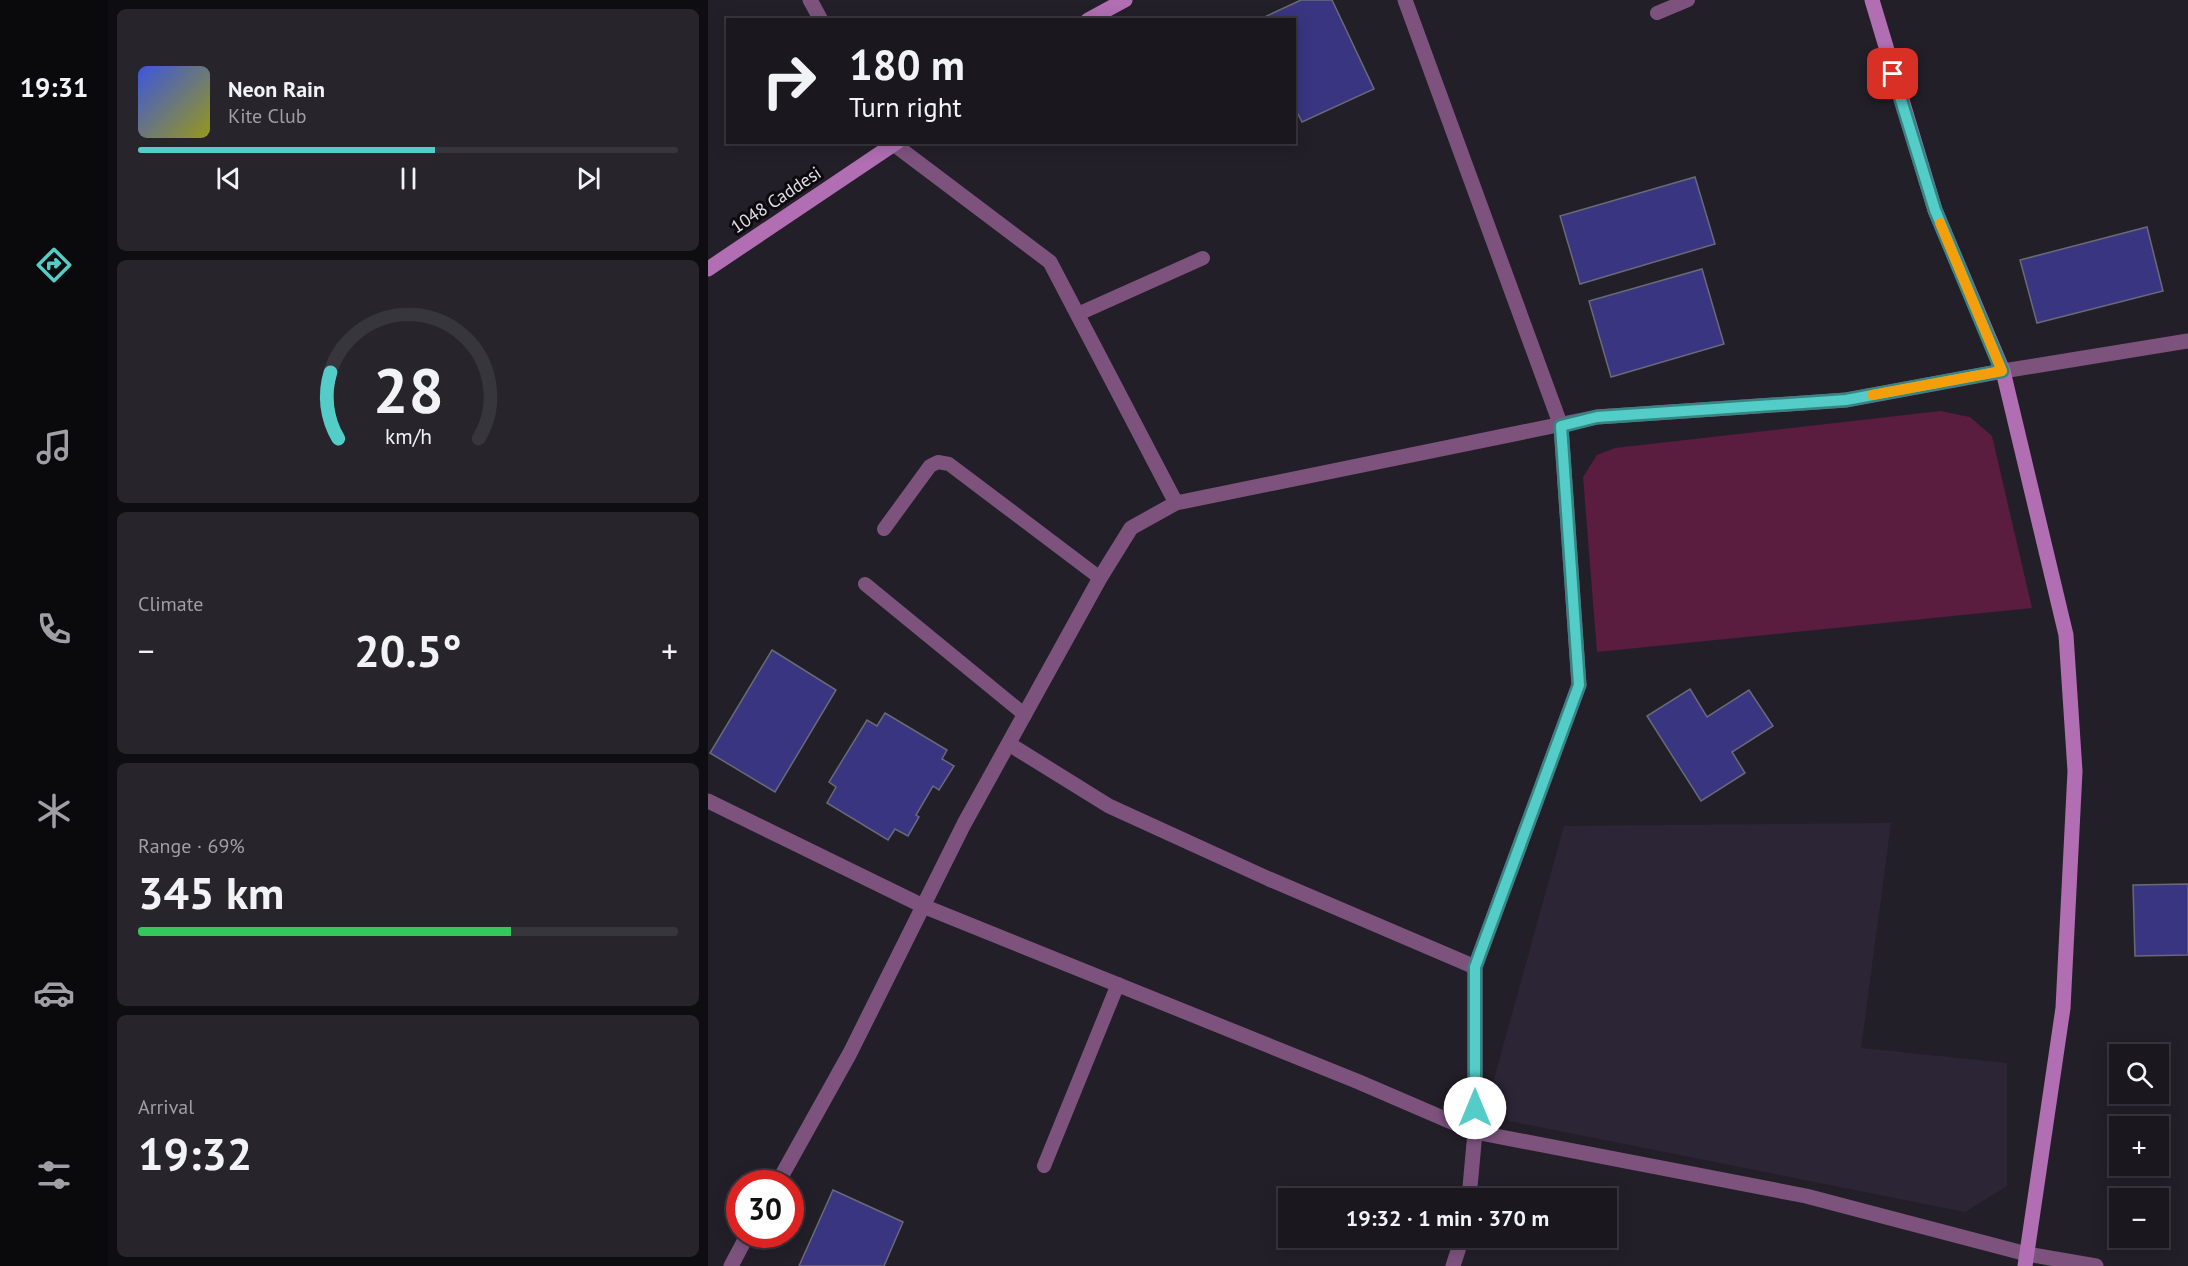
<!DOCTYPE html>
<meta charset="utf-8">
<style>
:root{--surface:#1a171f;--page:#27242c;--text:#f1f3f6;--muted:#9f9fa4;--line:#38363d;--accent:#54cdc8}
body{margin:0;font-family:"PT Sans",sans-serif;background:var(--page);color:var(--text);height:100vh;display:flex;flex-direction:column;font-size:22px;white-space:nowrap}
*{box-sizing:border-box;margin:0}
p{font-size:20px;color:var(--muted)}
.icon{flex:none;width:33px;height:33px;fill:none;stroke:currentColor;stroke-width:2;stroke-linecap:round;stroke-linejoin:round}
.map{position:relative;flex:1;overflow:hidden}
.panel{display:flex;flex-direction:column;gap:9px;padding:9px;background:#0e0d11;width:600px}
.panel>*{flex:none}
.guide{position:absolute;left:18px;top:18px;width:570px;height:126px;border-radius:0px;box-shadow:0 3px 15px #0003,0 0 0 2px var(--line);background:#1a171f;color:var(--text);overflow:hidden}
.fabs{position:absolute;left:1401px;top:1044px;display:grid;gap:12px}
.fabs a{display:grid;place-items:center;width:60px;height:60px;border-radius:0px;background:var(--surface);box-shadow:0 3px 15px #0003,0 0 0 2px var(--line);font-size:30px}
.speed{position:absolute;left:18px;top:1170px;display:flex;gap:12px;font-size:30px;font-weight:700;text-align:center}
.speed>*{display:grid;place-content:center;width:78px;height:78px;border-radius:50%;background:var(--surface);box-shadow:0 3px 15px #0003,0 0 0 2px var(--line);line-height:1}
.speed .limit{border:9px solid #d22;background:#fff;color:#111}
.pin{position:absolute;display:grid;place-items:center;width:51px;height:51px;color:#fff;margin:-26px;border-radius:12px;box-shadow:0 3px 9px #0006}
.me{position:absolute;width:66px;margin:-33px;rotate:0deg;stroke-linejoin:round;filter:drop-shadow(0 0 4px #0008)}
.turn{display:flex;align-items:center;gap:21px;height:126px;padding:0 24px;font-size:27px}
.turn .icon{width:78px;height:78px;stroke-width:2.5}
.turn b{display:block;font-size:42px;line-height:51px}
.big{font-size:45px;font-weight:800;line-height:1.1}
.panel .card{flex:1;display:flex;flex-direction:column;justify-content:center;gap:9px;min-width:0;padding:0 21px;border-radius:9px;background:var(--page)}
.panel .dial{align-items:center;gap:0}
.dial svg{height:156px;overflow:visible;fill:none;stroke:var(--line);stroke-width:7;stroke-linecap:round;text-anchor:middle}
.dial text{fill:var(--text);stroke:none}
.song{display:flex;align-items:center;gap:18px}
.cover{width:72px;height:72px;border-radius:9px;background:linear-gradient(135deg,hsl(230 70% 55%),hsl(60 70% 35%))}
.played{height:6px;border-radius:3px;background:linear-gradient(90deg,var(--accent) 55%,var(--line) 55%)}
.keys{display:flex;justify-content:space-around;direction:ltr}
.heat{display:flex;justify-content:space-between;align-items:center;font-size:33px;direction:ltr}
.charge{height:9px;border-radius:4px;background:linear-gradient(90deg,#34c759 69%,var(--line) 0)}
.trip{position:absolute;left:570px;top:1188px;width:339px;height:60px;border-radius:0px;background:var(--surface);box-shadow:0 3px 15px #0003,0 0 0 2px var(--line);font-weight:800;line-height:60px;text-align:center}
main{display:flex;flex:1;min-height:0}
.tabs{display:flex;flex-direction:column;width:108px;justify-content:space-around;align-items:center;background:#0a090c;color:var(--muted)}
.tabs .icon{width:42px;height:42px}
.tabs .on{color:var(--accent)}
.tabs b{font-size:27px;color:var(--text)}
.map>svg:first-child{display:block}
.built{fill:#2c2536}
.green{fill:#5a1c3f}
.building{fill:#393580;stroke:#696a78;stroke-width:1.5}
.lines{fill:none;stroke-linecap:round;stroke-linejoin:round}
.lane{stroke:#7d537e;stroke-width:14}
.street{stroke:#7d537e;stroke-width:15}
.secondary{stroke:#b16eb3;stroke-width:15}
.route-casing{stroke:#378582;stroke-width:15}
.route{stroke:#54cdc8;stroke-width:10}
.slow{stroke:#f59e0b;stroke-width:10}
.labels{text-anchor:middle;stroke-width:6;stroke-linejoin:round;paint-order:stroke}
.street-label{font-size:18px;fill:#e1dee6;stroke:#0c0a0e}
</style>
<main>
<nav class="tabs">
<b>19:31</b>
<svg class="icon on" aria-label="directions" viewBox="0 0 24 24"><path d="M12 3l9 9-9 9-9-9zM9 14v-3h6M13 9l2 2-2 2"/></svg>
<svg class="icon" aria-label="music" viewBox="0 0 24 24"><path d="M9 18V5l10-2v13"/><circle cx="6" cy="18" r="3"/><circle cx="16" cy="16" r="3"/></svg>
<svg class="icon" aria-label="phone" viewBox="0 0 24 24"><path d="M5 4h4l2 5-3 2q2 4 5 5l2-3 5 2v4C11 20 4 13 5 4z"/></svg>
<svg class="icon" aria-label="climate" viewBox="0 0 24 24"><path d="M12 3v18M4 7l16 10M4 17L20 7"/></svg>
<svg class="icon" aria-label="car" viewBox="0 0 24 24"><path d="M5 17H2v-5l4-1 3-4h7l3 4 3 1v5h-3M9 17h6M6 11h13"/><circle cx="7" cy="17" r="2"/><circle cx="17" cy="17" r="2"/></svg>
<svg class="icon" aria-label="filters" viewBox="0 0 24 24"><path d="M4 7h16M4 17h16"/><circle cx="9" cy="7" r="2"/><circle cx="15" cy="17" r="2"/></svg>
</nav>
<section class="panel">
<div class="card">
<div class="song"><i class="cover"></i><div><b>Neon Rain</b><p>Kite Club</p></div></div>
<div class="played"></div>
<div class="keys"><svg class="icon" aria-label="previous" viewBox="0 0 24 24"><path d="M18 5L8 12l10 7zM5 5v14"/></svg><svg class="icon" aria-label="pause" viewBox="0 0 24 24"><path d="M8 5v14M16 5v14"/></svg><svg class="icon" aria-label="next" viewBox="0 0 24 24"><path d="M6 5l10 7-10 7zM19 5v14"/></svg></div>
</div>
<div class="card dial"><svg viewBox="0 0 100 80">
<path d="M14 69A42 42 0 1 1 86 69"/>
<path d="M14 69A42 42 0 0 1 10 35" stroke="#54cdc8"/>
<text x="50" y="56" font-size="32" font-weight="700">28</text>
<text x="50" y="72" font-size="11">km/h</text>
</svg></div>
<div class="card"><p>Climate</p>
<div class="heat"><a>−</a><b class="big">20.5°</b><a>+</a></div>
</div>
<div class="card"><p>Range · 69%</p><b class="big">345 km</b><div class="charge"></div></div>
<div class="card"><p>Arrival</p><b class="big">19:32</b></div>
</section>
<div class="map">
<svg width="1480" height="1266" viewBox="0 0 1480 1266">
<rect width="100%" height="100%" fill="#231f29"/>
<!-- built -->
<path class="built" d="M1183,823L1153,1048L1299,1063V1186L1257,1212L801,1121L783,1090L856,826Z"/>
<!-- green -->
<path class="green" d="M1232,411L1262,417L1284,436L1324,608L889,652L875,477L889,455L907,448Z"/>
<!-- building -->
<path class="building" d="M593,0H624L666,89L594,122L586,106V20H550Z
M987,177L1007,244L872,284L852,216Z
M1439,227L1455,291L1329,323L1312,260Z
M994,269L1016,344L903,377L881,301Z
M64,650L128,690L67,792L2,753Z
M982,689L999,717L1041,690L1065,726L1024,752L1037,773L993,801L939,716Z
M177,713L239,750L234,759L246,766L231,790L225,786L208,815L211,817L200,836L187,829L180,840L119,803L128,787L121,782L159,720L169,726Z
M1480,884V955L1427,956L1425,885Z
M125,1190L195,1222L176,1266H91Z"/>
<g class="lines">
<!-- lane -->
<path class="lane" d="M949,13L980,0
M370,314L495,258
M176,529L222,466L230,462L241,464L392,578
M157,584L317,715
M336,1166L410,984"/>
<!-- street -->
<path class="street" d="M102,0L113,20
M697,0L853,426L871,685L767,967V1132L761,1198
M183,142L342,262L468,503
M301,744L401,806L561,879L767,967
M0,801L215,906L651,1082L767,1132L1098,1196L1319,1254L1388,1266
M69,1184L142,1053L256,824L392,578L423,528L468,503L889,417L1138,400L1295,371L1480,341
M23,1266L40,1234
M745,1266L754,1238"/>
<!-- secondary -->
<path class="secondary" d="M1164,0L1227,210L1295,371L1358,635L1367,771L1355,1008L1317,1266
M380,20L417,0
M0,269L189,142"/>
</g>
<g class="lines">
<!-- route casing -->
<g class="route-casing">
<path id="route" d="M767,1108V967L871,685L853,426L889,417L1138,400L1294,371L1227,210L1185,74"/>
</g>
<!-- route -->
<use href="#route" class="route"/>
<!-- slow -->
<path class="slow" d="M1164,395L1294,371L1232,223"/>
</g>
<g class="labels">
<!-- street labels -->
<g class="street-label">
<text transform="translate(68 200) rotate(-34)" y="6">1048 Caddesi</text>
</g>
</g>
</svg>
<div class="fabs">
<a><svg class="icon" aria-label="search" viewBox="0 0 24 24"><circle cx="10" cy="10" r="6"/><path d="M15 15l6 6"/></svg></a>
<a>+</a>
<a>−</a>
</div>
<div class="speed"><div class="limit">30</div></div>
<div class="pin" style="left:1185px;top:74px;background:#d93025"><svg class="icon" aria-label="arrive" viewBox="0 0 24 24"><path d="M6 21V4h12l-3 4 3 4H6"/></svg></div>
<svg class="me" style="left:767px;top:1108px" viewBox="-20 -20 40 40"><circle r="19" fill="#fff"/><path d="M0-13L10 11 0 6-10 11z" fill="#54cdc8"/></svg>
<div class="trip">19:32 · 1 min · 370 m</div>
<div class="guide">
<div class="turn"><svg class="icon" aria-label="right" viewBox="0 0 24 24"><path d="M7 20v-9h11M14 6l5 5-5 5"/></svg><div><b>180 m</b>Turn right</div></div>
</div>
</div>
</main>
